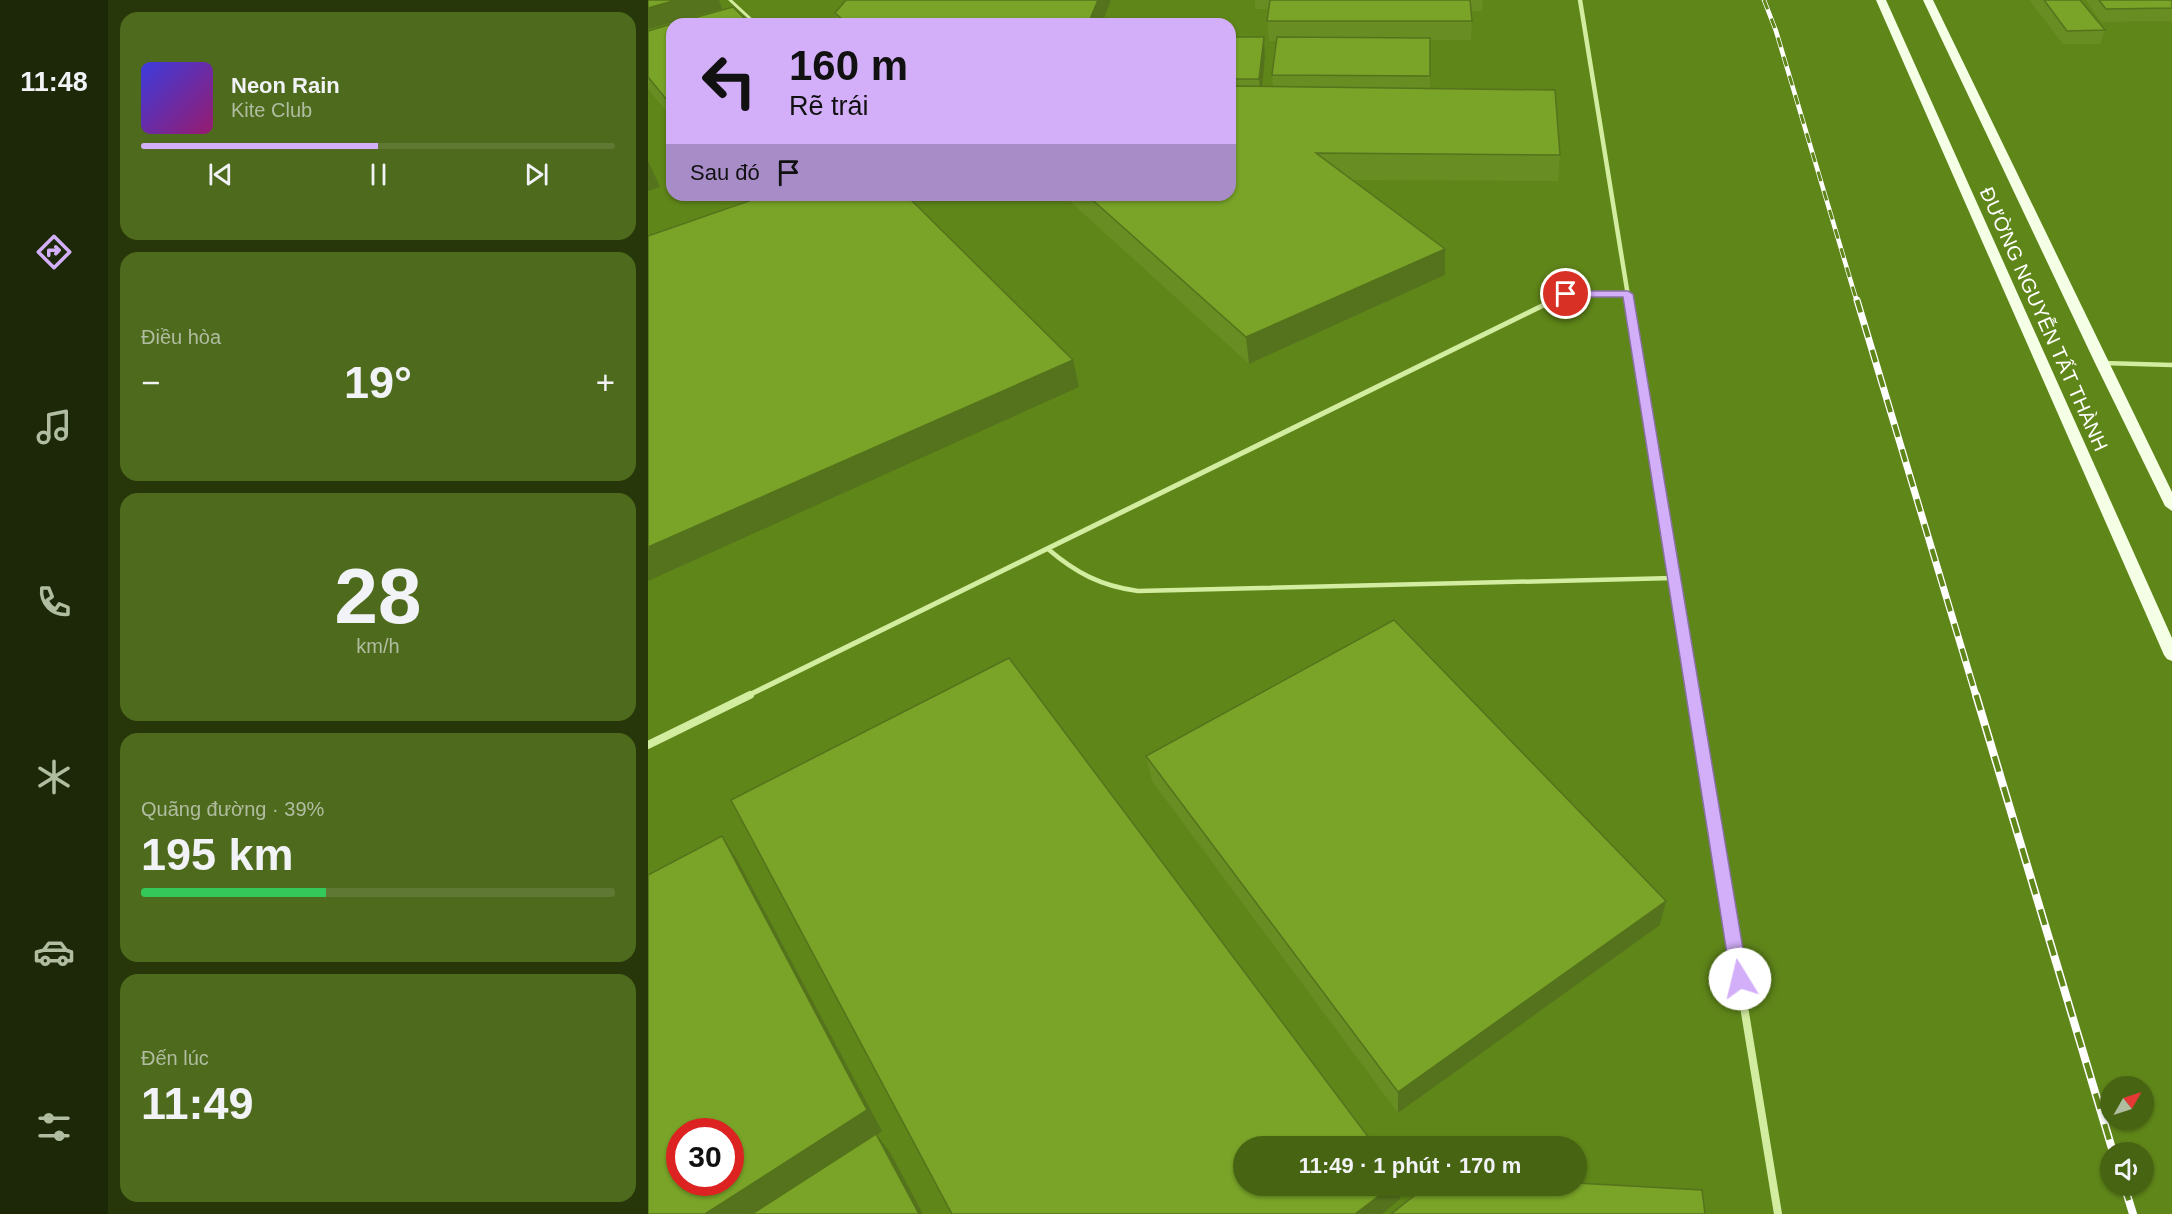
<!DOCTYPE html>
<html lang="vi">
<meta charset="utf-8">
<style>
:root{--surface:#476413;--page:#4e6a1c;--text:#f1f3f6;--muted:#b0bda0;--line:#5f7833;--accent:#d3affa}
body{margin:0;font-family:Arial,sans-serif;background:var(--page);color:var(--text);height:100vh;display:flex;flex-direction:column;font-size:22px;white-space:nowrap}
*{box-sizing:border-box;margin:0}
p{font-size:20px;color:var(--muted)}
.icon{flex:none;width:33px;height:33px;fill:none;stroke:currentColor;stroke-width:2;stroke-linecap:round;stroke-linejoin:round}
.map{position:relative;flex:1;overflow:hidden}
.side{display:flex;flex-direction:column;gap:12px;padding:12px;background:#27370a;width:540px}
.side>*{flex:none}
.guide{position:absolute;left:18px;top:18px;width:570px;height:183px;border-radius:18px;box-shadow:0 2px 4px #0004;background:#d3affa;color:#111;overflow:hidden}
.needle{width:39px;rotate:51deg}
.controls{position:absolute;left:1452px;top:1076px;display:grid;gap:12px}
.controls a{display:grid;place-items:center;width:54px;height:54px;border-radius:50%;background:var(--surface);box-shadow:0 2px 4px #0004;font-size:30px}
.speed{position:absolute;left:18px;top:1118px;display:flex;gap:12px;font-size:30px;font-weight:700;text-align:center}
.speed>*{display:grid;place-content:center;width:78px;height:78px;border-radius:50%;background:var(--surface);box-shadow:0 2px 4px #0004;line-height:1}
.speed .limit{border:9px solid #d22;background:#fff;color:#111}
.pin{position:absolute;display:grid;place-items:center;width:51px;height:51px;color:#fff;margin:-26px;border:3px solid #fff;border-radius:50%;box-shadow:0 2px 6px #0007}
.me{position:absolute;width:66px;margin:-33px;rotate:351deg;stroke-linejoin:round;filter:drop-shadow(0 0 4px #0008)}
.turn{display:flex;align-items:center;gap:21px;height:126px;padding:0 24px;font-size:27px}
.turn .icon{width:78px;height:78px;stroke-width:2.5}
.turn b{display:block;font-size:42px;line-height:51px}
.then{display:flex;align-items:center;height:57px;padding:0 24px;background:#0003;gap:12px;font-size:22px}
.big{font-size:45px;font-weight:700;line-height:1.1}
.side .widget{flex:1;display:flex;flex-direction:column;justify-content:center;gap:9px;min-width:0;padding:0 21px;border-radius:18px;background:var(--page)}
.side .dial{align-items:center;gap:0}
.dial b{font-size:78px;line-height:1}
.song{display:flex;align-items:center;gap:18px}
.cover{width:72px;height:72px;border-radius:9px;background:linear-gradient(135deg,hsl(240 70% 55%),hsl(320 70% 35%))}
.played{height:6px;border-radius:3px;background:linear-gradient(90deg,var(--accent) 50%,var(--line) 50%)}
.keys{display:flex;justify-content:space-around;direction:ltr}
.heat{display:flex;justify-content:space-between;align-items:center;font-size:33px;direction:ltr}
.charge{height:9px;border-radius:4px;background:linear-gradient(90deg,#34c759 39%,var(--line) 0)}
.trip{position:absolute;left:585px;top:1136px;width:354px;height:60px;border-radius:30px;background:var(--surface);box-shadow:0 2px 4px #0004;font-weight:700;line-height:60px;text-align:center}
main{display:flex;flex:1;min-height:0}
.dock{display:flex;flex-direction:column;width:108px;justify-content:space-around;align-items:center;background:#1c2808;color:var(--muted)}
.dock .icon{width:42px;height:42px}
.dock .active{color:var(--accent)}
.dock b{font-size:27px;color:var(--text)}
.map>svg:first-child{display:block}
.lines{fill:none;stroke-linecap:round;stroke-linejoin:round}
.lane-far1{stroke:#d2eca0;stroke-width:3}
.lane{stroke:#d2eca0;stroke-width:4.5}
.street-far2{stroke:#d2eca0;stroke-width:4.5}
.street-far1{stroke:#d2eca0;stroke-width:5}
.street{stroke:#d2eca0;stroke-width:8}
.primary{fill:#f4ffe5;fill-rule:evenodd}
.rail-far2-casing{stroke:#fff;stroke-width:4.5}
.rail-far1-casing{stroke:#fff;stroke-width:7}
.rail-casing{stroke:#fff;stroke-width:8}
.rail-far2{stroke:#5f8619;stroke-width:3;stroke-dasharray:10;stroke-linecap:butt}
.rail-far1{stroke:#5f8619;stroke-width:4.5;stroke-dasharray:13;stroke-linecap:butt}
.rail{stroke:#5f8619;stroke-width:5;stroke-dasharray:16;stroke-linecap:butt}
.wall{fill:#688d22}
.shaded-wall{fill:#55731c}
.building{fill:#79a428;stroke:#55731c;stroke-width:1.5;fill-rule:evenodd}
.route{fill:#d3affa;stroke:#8972a2;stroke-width:1.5}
.labels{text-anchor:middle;stroke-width:6;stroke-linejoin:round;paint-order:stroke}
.street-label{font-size:20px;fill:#fff;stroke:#5f8619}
</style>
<main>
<nav class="dock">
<b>11:48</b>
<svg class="icon active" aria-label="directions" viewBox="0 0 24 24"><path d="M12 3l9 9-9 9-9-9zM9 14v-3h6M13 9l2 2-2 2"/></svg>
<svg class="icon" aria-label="music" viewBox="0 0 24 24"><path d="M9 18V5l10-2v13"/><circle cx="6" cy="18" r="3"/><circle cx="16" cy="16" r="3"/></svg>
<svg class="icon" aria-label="phone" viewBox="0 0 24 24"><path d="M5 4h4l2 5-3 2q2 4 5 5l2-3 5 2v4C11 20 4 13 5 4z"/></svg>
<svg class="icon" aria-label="climate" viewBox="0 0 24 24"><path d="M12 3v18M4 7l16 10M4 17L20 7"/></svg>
<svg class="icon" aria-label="car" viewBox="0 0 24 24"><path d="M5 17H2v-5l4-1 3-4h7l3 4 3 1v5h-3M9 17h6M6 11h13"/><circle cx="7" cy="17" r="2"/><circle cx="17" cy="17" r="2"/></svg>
<svg class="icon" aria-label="filters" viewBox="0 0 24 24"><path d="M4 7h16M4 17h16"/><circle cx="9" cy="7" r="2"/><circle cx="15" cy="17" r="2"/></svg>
</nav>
<section class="side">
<div class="widget">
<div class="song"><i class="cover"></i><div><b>Neon Rain</b><p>Kite Club</p></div></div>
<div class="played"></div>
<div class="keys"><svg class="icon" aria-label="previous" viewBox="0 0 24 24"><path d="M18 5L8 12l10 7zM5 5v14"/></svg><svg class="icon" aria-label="pause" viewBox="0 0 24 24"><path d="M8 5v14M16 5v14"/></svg><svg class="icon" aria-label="next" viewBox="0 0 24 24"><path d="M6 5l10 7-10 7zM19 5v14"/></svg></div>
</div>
<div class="widget"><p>Điều hòa</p>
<div class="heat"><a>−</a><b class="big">19°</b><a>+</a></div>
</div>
<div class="widget dial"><b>28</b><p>km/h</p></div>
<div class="widget"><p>Quãng đường · 39%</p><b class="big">195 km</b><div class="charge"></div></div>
<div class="widget"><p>Đến lúc</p><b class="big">11:49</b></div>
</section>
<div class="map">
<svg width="1524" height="1214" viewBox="0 0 1524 1214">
<rect width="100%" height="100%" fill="#5f8619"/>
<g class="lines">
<!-- lane-far1 -->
<path class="lane-far1" d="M82,0L108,24"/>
<!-- lane -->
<path class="lane" d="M1455,363L1524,365
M400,549C428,573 453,586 490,591L1026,578"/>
<!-- street-far2 -->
<path class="street-far2" d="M932,0L981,302
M903,302L918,294H980"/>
<!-- street-far1 -->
<path class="street-far1" d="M981,300L1046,696
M99,696L906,300"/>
<!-- street -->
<path class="street" d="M1045,695L1130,1214
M0,745L102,695"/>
<!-- primary -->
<path class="primary" d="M1228,0H1238L1524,638V661L1519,659L1516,655Z
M1275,0H1285L1524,492V511L1517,506L1447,363Z"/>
<!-- rail-far2 casing -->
<g class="rail-far2-casing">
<path id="rail-far2" d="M1116,0L1128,31L1209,302"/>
</g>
<!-- rail-far1 casing -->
<g class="rail-far1-casing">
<path id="rail-far1" d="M1209,300L1328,696"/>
</g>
<!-- rail casing -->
<g class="rail-casing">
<path id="rail" d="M1328,695L1465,1152
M1476,1185L1485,1214"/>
</g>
<!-- rail-far2 -->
<use href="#rail-far2" class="rail-far2"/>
<!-- rail-far1 -->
<use href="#rail-far1" class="rail-far1"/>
<!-- rail -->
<use href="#rail" class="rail"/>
</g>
<!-- wall -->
<path class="wall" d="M198,0H463L454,24H191L187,13Z
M607,0H835L834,11H823L824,21L823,40H782V88L912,155L910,181L704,180L797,249V275L601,364L415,195H582V37H616L617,57L614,86H625L624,75L629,41H621L619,21L621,9H607Z
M1383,0H1432L1457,30L1452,44H1415L1382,1Z
M1439,0H1524V21L1453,22L1439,2Z
M24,24V118L0,89V31Z
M498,756L1012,925L750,1113L504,781Z"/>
<!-- shaded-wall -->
<path class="shaded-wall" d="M28,0H71L74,9L0,29V8Z
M450,0H463L454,24H440Z
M616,37L617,57L613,99L611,79Z
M0,161L12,187L0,191Z
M797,249V275L601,364L598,337Z
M425,360L431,387L0,581V547Z
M74,836L90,861L234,1131L229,1135L243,1154L275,1214H57Z
M1018,901L1012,925L750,1113V1092Z
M745,1185H752V1199L734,1214H707Z"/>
<!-- building -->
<path class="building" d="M0,0H28L0,8Z
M198,0H450L440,24H200L187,13Z
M622,0H822L824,21H619Z
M1396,0H1432L1457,30L1419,31Z
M1451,0H1524V8L1458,9Z
M85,7L102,24H24Z
M24,24V106L0,77V31Z
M582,37H616L611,79H582Z
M629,37L782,38V76L624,75Z
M582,86L907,90L912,155L668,153L797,249L598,337L439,195H582Z
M118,195H258L425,360L0,547V236Z
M746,620L1018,901L750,1092L498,756Z
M361,658L727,1146H596V1185H745L707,1214H304L83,800Z
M74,836L219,1110L57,1214H0V875ZM32,1131H82V1182H32Z
M228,1134L271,1214H104Z
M928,1183L1054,1190L1057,1214H743L780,1185H928Z"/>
<!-- route -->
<path class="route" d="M918,291H980L985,294L1100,979L1098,984L1092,986L1086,984L1083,979L975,297H914L912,294Z"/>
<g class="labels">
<!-- street labels -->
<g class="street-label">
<text transform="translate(1396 319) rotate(66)" y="7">ĐƯỜNG NGUYỄN TẤT THÀNH</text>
</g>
</g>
</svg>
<div class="controls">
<a><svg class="needle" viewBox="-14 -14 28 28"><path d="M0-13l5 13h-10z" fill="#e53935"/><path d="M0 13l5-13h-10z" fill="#b0bda0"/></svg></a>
<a><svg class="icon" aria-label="sound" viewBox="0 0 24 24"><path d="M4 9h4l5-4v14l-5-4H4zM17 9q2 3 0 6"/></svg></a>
</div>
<div class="speed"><div class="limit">30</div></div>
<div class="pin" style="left:918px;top:294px;background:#d93025"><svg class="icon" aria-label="arrive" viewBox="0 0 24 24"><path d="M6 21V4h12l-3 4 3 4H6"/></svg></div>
<svg class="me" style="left:1092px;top:979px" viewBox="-20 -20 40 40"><circle r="19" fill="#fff"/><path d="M0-13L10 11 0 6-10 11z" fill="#d3affa"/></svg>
<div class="trip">11:49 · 1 phút · 170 m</div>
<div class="guide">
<div class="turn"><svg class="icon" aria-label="left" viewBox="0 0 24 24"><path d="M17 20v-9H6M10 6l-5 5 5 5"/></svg><div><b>160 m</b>Rẽ trái</div></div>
<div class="then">Sau đó<svg class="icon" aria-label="arrive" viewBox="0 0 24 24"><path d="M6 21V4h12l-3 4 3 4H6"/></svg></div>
</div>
</div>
</main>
